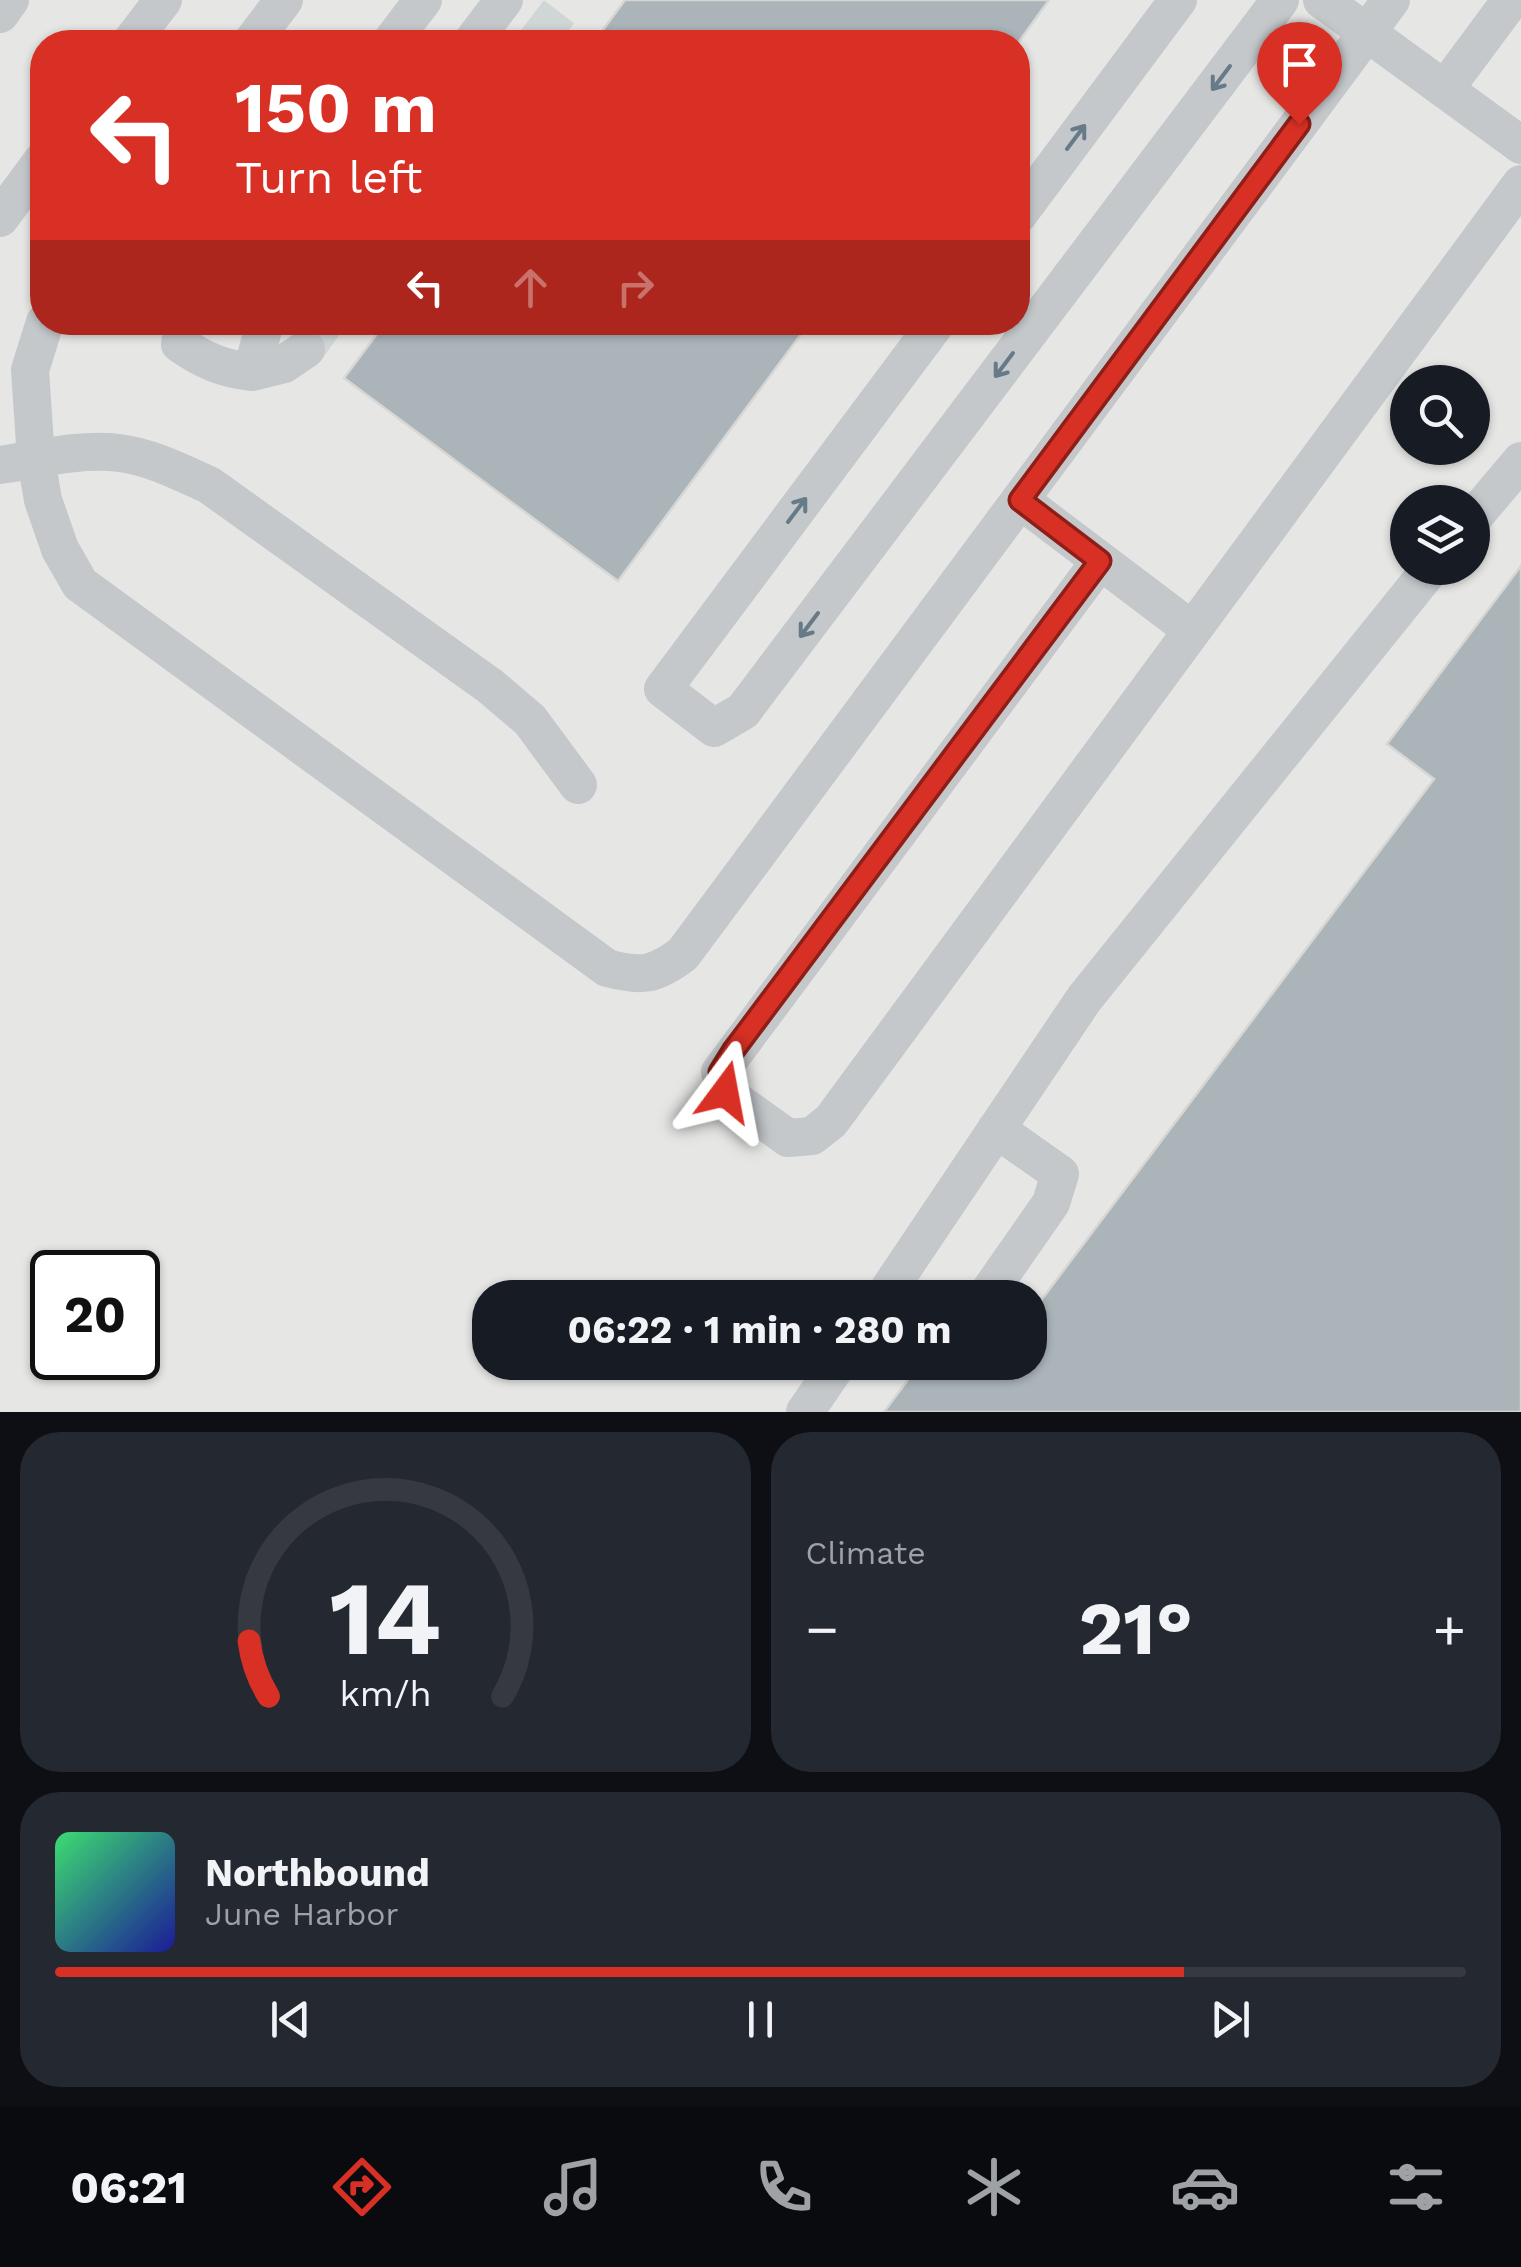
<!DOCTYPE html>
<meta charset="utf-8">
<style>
:root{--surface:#171b24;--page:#242831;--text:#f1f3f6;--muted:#9ea1a6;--line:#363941;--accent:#d93025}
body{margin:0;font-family:"Work Sans",sans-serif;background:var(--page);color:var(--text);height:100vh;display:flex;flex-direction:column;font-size:38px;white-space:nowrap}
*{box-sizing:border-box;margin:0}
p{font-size:32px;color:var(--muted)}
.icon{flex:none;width:55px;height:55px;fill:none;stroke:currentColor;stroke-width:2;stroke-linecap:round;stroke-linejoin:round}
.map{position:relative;height:1412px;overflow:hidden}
.panel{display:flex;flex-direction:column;gap:20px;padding:20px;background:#0d0f14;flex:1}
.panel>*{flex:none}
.banner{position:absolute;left:30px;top:30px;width:1000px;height:305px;border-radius:40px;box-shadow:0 2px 8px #0004;background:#d93025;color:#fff;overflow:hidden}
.tools{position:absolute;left:1390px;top:365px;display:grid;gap:20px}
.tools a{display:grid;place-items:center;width:100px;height:100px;border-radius:50%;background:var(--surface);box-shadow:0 2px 8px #0004;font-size:50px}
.speed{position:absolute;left:30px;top:1250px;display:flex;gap:20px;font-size:50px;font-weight:700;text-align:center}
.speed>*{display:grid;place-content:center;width:130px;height:130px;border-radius:50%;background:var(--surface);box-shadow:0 2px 8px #0004;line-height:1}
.speed .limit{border:5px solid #111;border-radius:15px;background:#fff;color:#111}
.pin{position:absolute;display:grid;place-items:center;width:85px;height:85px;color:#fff;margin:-102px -42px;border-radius:50% 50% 50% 0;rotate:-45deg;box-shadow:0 0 10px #0007}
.pin .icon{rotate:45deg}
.me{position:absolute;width:110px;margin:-55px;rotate:13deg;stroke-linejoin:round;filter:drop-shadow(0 0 8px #0008)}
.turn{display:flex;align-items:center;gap:35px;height:210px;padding:0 40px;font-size:45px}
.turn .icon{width:130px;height:130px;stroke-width:2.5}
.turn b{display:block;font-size:70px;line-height:85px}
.lanes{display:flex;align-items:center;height:95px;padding:0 40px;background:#0003;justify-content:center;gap:50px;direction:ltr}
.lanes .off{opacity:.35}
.big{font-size:75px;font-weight:700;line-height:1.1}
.panel .card{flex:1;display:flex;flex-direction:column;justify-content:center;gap:15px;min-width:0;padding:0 35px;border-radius:40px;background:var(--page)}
.panel .dial{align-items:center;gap:0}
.dial svg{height:260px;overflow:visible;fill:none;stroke:var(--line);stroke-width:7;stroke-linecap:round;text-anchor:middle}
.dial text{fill:var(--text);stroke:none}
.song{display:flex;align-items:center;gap:30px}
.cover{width:120px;height:120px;border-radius:15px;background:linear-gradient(135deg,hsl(140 70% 55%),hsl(240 70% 35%))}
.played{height:10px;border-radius:5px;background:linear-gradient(90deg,var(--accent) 80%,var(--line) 80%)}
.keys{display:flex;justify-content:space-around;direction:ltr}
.heat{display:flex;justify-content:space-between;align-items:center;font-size:55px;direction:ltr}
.panel .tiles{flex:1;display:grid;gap:20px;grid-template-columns:1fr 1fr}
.card:last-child{grid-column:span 2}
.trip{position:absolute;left:472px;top:1280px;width:575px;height:100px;border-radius:40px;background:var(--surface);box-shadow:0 2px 8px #0004;font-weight:700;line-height:100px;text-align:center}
.menu{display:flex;height:160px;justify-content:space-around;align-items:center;background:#090b0e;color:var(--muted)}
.menu .icon{width:70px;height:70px}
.menu .active{color:var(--accent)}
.menu b{font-size:45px;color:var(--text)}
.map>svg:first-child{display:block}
.built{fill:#e6e7e5;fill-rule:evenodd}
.building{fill:#abb4b9;stroke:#d6d6d4;stroke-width:2.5}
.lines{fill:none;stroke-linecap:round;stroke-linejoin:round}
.minor-tunnel{stroke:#d0d5d6;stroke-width:38;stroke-dasharray:38 19;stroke-linecap:butt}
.minor{stroke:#c4c8cb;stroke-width:38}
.oneway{stroke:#677a88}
.route-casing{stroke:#8d1f18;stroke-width:25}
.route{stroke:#d93025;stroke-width:18}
</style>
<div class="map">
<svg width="1521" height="1412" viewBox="0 0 1521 1412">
<rect width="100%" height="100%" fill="#f5f5f1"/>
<!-- built -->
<path class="built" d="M0,0H1521V1412H0ZM42,42H1018V322H42ZM1408,382H1472V448H1408ZM1408,502H1472V568H1408ZM52,1272H138V1358H52ZM490,1298H1030V1362H490Z"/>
<!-- building -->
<path class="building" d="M625,0H1049L1018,43L594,42Z
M386,322H810L618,581L344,378Z
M1521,566V1412H884L921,1362H1030V1315L1434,779L1387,744Z"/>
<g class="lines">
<!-- minor-tunnel -->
<path class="minor-tunnel" d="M536,42L568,0
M306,349L325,322"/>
<!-- minor -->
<path class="minor" d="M1322,0L1521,145
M0,14L10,0
M131,42L163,0
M252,42L284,0
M391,42L423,0
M472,42L504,0
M1445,89L1511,0
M1018,215L1178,0
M0,218L42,161
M45,322L30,370L36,459L43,500L60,549L80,584L607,968C641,977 654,976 683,954L1391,0
M183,322L180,344C203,360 223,369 252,372L265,322
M937,322L663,689L714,728L743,711L1280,0
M252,372L284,364L306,349
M0,465C38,459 81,448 119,453C151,457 180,472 209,485L490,686L530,720L578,785
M1020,500L1192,630
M1472,519L1521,461
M1100,561L720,1072L725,1093L788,1138L812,1136L831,1121L1521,184
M989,1292L1051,1203L1060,1174L996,1129
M883,1298L1084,999L1431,568
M805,1412L839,1362"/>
</g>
<!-- one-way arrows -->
<defs><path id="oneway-shaft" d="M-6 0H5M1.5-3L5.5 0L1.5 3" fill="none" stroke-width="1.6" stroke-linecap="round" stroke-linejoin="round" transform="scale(2.5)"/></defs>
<g class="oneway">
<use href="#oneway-shaft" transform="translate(1221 78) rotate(127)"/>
<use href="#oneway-shaft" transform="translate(1076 137) rotate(-53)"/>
<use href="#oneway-shaft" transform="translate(1004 365) rotate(127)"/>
<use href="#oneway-shaft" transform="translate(797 510) rotate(-53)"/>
<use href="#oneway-shaft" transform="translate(809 625) rotate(127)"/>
</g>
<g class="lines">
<!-- route casing -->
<g class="route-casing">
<path id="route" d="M725,1092L720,1072L733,1051L1100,561L1020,500L1299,124"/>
</g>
<!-- route -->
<use href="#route" class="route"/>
</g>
</svg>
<div class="tools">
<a><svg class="icon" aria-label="search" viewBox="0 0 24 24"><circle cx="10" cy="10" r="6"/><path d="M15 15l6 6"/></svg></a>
<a><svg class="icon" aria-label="layers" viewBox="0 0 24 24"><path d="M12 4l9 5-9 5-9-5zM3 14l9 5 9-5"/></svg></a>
</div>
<div class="speed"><div class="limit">20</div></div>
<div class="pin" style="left:1299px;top:124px;background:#d93025"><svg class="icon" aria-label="arrive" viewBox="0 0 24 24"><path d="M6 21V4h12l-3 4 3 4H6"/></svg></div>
<svg class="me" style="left:725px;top:1092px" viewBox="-20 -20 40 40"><path d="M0-17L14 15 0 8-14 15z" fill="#d93025" stroke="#fff" stroke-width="4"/></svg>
<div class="trip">06:22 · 1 min · 280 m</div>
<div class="banner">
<div class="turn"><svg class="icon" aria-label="left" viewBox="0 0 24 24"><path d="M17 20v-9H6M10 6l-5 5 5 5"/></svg><div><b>150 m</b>Turn left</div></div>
<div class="lanes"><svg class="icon" aria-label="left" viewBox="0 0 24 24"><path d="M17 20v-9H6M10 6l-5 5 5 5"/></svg><svg class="icon off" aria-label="ahead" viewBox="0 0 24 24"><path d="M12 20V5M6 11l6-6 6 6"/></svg><svg class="icon off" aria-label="right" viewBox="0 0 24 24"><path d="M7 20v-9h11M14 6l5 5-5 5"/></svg></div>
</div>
</div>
<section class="panel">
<div class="tiles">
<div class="card dial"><svg viewBox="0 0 100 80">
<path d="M14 69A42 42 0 1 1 86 69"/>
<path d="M14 69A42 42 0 0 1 8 52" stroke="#d93025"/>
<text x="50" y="56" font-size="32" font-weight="700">14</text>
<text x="50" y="72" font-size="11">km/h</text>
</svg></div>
<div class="card"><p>Climate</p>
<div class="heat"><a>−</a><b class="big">21°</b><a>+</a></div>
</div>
<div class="card">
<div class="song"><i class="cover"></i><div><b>Northbound</b><p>June Harbor</p></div></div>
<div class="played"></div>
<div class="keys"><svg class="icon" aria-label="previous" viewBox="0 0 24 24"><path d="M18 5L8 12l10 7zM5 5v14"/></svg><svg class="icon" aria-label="pause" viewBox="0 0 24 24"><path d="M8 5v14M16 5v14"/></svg><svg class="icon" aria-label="next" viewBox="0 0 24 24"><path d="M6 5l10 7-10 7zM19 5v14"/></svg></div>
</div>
</div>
</section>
<nav class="menu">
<b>06:21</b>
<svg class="icon active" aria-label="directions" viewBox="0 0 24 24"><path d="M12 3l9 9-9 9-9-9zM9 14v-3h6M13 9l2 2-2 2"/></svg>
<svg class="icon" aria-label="music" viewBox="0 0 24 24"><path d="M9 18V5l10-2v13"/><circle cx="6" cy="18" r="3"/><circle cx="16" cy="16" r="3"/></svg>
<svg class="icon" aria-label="phone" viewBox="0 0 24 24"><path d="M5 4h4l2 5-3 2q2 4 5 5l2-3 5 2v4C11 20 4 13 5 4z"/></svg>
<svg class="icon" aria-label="climate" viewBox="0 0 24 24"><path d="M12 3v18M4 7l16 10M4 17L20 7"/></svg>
<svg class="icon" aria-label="car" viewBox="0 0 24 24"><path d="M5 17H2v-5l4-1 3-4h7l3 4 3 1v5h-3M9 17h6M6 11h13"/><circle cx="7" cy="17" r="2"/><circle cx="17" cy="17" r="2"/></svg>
<svg class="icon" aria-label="filters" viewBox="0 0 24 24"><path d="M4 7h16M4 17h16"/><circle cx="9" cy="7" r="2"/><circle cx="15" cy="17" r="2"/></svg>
</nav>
